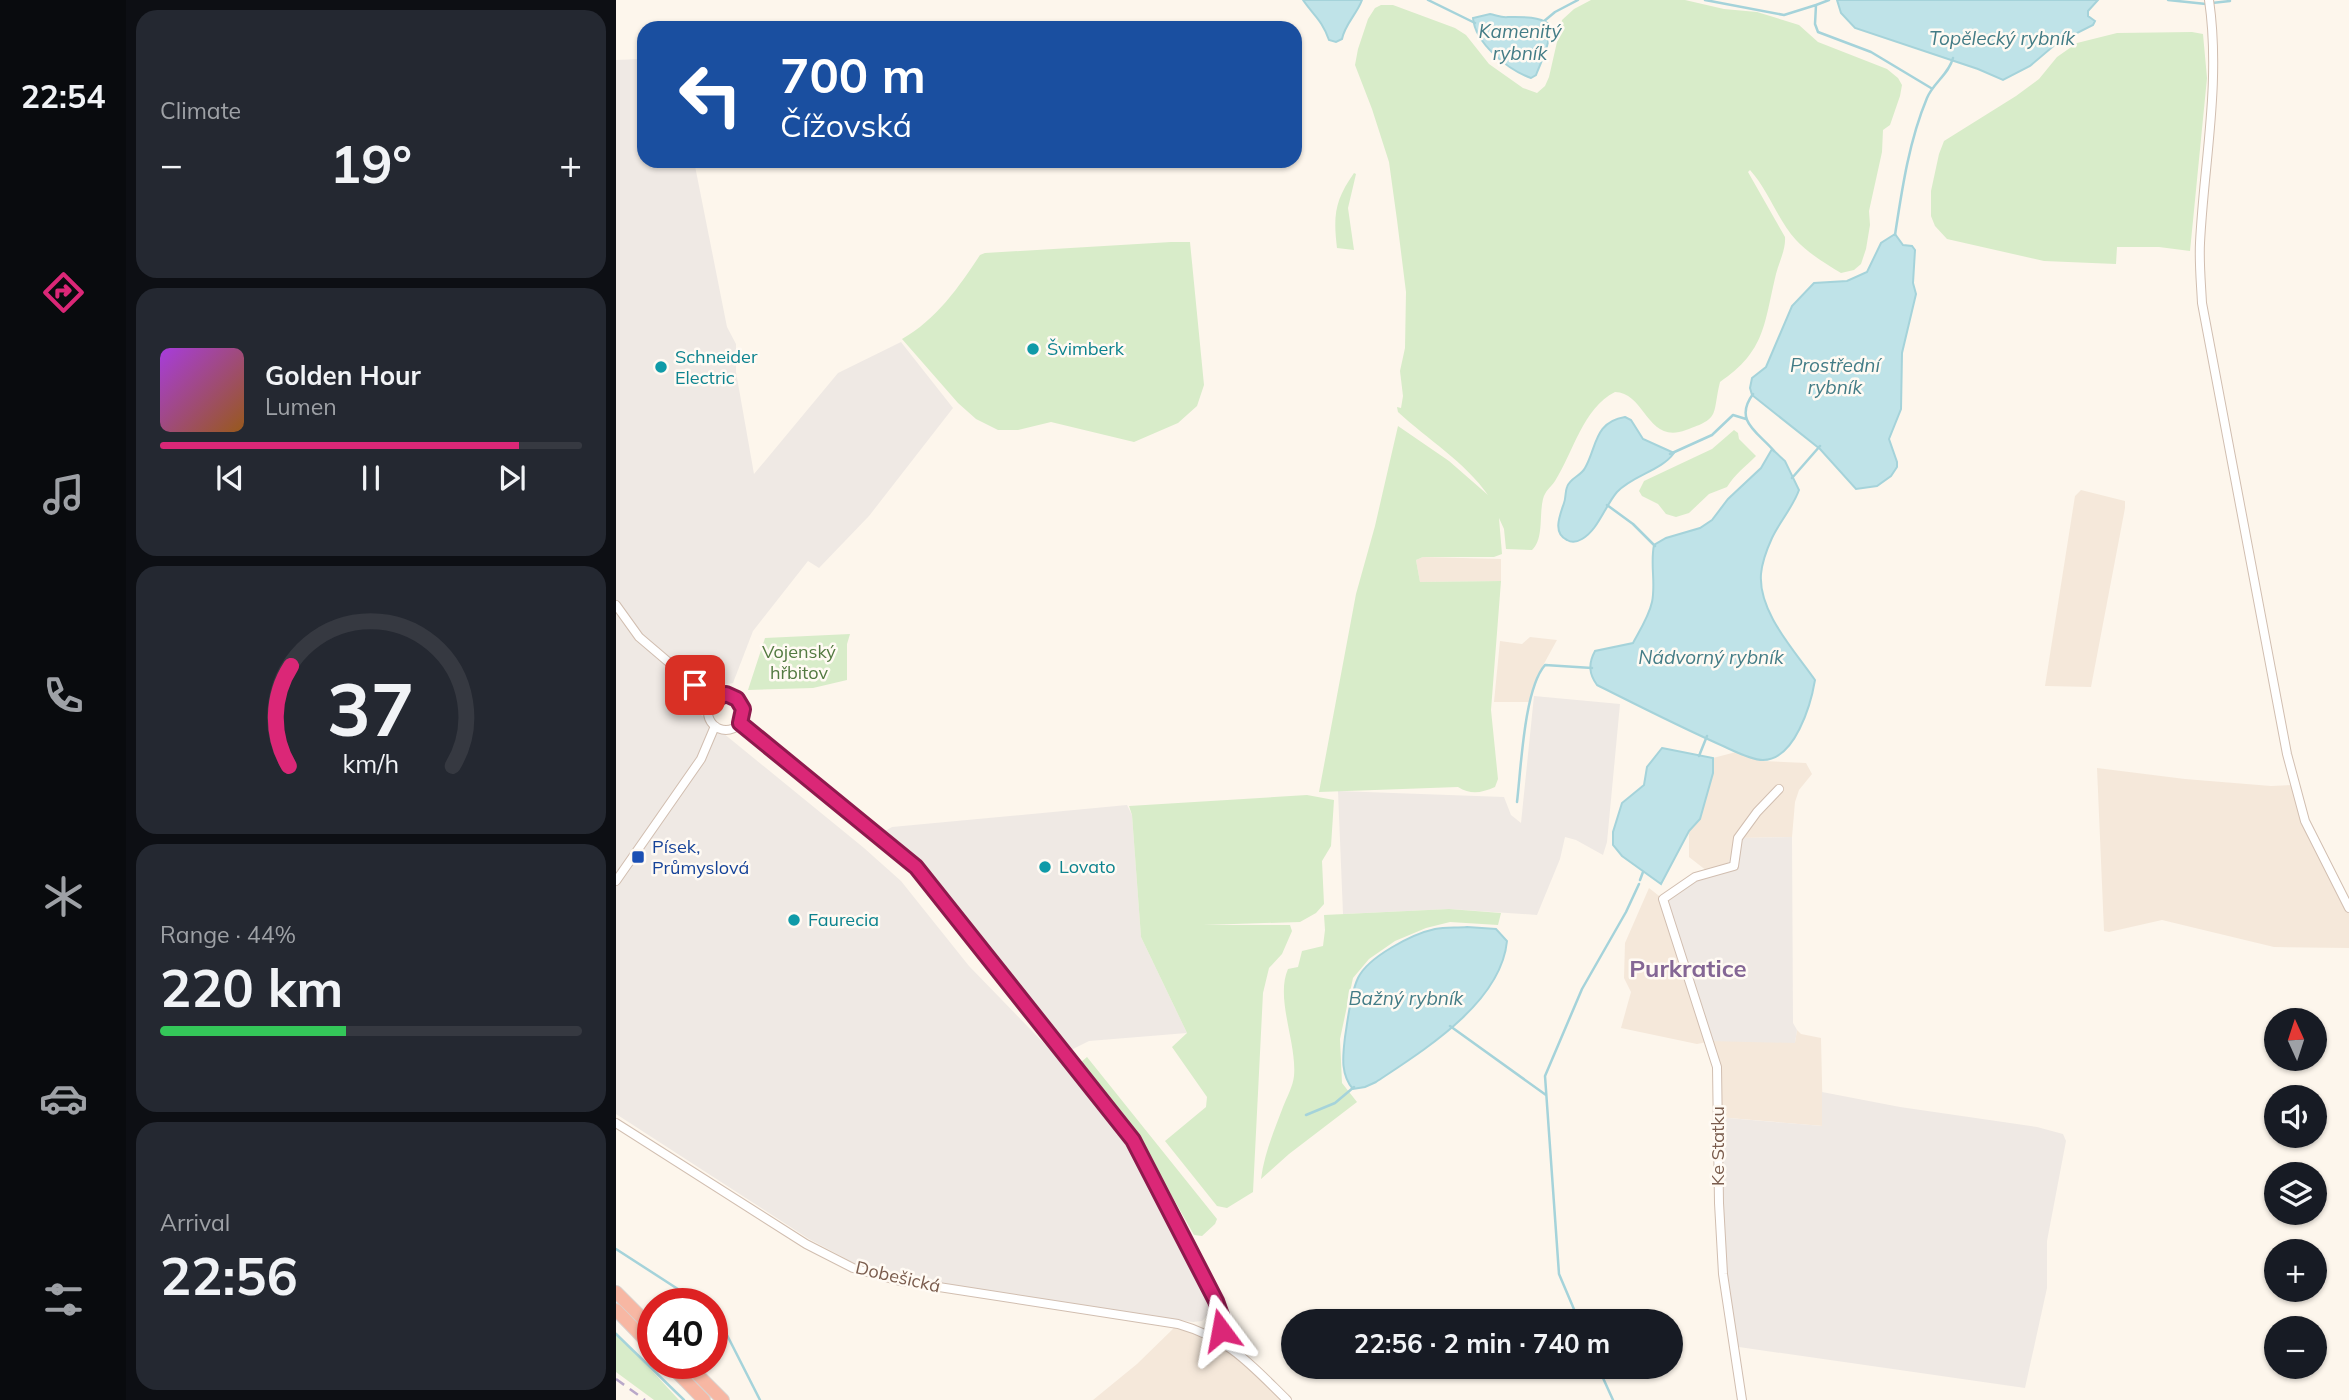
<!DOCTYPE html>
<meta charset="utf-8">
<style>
:root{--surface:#171b24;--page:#242831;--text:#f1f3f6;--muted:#9ea1a6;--line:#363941;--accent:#db2777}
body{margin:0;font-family:Mulish,sans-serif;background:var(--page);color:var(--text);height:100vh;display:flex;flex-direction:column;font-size:26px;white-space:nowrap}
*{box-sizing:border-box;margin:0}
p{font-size:23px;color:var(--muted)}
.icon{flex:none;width:38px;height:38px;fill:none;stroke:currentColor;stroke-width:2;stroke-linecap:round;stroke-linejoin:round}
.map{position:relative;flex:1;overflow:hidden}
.panel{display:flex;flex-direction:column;gap:10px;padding:10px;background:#0d0f14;width:490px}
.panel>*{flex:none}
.banner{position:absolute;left:21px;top:21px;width:665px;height:147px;border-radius:21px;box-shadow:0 2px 5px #0004;background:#1a4fa0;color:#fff;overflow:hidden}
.needle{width:46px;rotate:357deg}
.fabs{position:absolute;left:1648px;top:1008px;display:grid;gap:14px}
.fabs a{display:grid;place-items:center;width:63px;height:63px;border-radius:50%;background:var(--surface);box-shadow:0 2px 5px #0004;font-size:35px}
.speed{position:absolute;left:21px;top:1288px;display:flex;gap:14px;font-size:35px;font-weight:700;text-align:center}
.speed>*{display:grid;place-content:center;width:91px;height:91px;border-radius:50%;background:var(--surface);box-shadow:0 2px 5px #0004;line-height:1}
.speed .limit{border:10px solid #d22;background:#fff;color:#111}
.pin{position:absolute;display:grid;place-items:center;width:60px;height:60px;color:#fff;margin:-30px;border-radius:14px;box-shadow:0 4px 10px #0006}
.me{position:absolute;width:77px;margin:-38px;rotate:347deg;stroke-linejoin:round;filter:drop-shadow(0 0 5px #0008)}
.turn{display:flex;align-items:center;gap:24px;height:147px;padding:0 28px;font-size:32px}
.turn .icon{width:91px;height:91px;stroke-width:2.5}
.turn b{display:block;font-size:49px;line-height:60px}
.big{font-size:52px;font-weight:700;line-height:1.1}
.panel .widget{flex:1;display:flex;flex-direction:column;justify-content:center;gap:10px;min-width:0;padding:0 24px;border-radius:21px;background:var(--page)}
.panel .dial{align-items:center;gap:0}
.dial svg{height:182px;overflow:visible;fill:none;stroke:var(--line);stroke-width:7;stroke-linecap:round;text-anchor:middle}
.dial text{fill:var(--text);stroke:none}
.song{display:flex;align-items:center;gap:21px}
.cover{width:84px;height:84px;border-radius:10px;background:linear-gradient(135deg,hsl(280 70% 55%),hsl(30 70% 35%))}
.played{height:7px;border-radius:4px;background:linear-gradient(90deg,var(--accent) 85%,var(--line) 85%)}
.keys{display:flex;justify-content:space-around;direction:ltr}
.heat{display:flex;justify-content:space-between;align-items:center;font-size:38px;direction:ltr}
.charge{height:10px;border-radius:5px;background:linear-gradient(90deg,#34c759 44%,var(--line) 0)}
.trip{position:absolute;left:665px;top:1309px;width:402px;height:70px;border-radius:35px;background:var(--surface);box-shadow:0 2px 5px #0004;font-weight:700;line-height:70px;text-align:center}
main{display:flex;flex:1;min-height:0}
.tab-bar{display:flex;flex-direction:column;width:126px;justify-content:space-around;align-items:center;background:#090b0e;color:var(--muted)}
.tab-bar .icon{width:49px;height:49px}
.tab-bar .current{color:var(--accent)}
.tab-bar b{font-size:32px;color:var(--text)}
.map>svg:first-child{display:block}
.residential{fill:#f5e8da}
.industrial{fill:#efe9e4}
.green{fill:#d8ecc9}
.water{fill:#bfe3e8;stroke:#a5d3da;stroke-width:2}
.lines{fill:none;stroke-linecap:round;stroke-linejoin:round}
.stream{stroke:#a5d3da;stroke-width:2.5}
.minor-casing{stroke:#d1beb0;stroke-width:10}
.highway-casing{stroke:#dad1cd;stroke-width:14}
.minor{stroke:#fff;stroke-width:8}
.highway{stroke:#f7b7a3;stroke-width:12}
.rail{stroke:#b9a8c9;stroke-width:2.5;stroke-dasharray:10 7;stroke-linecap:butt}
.route-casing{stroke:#8e194d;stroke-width:18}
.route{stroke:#db2777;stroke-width:12}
.culture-dot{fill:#0f9aa8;stroke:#fffaf3;stroke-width:2.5}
.transit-dot{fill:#1a4fb4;stroke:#fffaf3;stroke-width:2.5}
.labels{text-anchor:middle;stroke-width:5;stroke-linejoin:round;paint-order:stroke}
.culture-label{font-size:18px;fill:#0d838f;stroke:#fffaf3;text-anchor:start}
.park-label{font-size:18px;fill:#537a41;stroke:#fffaf3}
.transit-label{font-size:18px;fill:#164399;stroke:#fffaf3;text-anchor:start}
.street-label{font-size:18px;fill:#7a5c4d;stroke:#fffaf3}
.water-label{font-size:19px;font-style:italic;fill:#437c86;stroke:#fffaf3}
.district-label{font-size:24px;font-weight:bold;fill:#846695;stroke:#fffaf3}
</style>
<main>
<nav class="tab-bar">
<b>22:54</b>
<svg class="icon current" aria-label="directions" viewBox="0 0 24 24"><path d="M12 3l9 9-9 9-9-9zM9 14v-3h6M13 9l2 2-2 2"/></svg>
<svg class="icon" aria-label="music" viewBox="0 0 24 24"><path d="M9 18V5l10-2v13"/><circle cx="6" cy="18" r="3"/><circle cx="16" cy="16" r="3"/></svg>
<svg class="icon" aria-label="phone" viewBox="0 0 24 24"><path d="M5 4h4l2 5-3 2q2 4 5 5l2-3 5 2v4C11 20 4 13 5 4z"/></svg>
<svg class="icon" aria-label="climate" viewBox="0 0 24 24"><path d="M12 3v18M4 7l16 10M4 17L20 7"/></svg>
<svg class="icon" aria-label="car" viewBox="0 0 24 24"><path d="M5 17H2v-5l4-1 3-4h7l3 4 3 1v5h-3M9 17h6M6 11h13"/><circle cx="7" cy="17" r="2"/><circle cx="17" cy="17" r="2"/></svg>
<svg class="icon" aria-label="filters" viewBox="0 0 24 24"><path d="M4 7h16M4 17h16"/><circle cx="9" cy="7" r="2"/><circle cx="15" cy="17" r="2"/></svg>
</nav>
<section class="panel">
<div class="widget"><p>Climate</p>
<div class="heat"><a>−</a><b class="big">19°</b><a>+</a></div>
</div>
<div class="widget">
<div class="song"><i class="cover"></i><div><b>Golden Hour</b><p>Lumen</p></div></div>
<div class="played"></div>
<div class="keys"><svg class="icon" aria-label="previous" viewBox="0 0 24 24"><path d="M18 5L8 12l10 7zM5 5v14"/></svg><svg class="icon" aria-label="pause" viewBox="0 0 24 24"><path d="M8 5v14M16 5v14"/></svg><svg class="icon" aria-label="next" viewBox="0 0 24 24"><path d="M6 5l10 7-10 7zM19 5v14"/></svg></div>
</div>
<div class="widget dial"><svg viewBox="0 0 100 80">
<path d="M14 69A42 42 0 1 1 86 69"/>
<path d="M14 69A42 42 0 0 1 15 25" stroke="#db2777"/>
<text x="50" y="56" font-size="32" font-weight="700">37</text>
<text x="50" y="72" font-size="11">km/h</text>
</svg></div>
<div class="widget"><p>Range · 44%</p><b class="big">220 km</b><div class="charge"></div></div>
<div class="widget"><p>Arrival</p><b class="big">22:56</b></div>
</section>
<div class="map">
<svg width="1733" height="1400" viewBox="0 0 1733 1400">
<rect width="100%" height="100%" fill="#fdf6ec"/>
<!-- residential -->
<path class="residential" d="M1465,490L1509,501V508L1475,687L1431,686H1429L1459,496Z
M807,557L885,559V581L804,582L800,560Z
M914,637L941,640L924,671L914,702H878L884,641L906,644Z
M1120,752L1146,761L1190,763L1196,774L1183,790L1179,802L1176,837L1123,838L1111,866L1091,871L1073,857V831L1084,819L1097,773V758Z
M1481,768L1569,779L1655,786L1678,785L1689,821L1733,908V948L1658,947L1546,920L1493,932L1488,931Z
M1033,888L1047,899L1179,1042L1181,1030L1185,1034L1205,1038L1207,1126L1101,1117L1102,1082L1091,1042L1081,1044L1005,1028L1015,992L1008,978L1009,943Z
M562,1324L600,1338L668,1400H477L521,1364Z"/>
<!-- industrial -->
<path class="industrial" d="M25,59L28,62V161H78L111,327L120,344V372L138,474L222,373L285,342L337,408L253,516L203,568L192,561L137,631L117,683L95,687L80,711L248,848L285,881L353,966L450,1066L512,1144L594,1302L592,1315L586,1321L577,1322L285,1277L259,1271L240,1264L193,1239L0,1114V60Z
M918,696L1004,704L991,842L987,855L960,840L949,837L944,859L921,915L833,909L727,914L722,791L888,797L895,815L905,823Z
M511,805L516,815L525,937L571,1033L473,1041L455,1050L307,864L269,831L276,827Z
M1176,837L1177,1023L1181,1030L1179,1043L1091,1041L1047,899L1054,891L1111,866L1122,838Z
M1206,1092L1284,1107L1421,1127L1447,1134L1450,1141L1431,1241V1288L1409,1388L1116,1346L1107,1274L1101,1117L1206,1126Z"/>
<!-- green -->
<path class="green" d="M975,0H1069L1108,9L1141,12L1183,25L1202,42L1271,69L1282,78L1286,85L1284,96L1274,125L1267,130L1266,152L1253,211L1254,225L1250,249L1245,264L1238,270L1225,273C1210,264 1192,253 1180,240C1161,219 1153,191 1134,170L1132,172L1169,237C1170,249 1163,262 1160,274C1148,323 1150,351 1104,382C1096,415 1105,418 1070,430C1031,445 1030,393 999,392C967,408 957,453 939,481C935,487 929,491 927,499C923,515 928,539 916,550L890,549L888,529L883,518L886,554L878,557H807L800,560L804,582L885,581L875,710L882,779L879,787C865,793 855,795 842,787L703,792L740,594L759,526L782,426L833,461L872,495C849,462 811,439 782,412L781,407L785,408L787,396L784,371L789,348L790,292L781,220L773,162L756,109L739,65L742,49L752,19L759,8L765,5H777L839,28L850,35L873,64L907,88L921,93L929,86L933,77L946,20L958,9Z
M1576,32L1587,34L1591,78L1574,251L1543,247H1501L1500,264L1428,261L1331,239L1319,226L1315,216V191L1323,154L1328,141L1400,96L1423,79L1441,57L1461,43L1501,33Z
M738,173L740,174L732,208L738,250L721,248C717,215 719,200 738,173Z
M555,242H574L588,385L581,406L562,423L518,442L435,422L402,430H382L360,419L342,403L286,339C320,320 343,287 364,255L369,253Z
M1118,430L1122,433L1123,439L1140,456C1129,467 1119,474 1111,487L1093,494L1073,513L1060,517L1050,514L1042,504L1026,496L1023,491L1028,481L1096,449Z
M234,634L231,644V680L197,688L132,690L149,638Z
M691,795L718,800L715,846L706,861L708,904L700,913L684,922L587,925H674L676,931L666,954L653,968L647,993L637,1192L611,1208L601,1206L549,1141L590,1107L591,1097L556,1047L571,1033L525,937L516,815L513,806Z
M833,909L885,913L882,925L834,922L810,928L779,941L753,959L737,978L724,1039L726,1083L741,1102L673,1154L645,1179C648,1154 658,1131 667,1107C671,1097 677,1086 678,1076C681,1043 659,998 672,969L682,967L686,951L707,946L709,930L708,915Z
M471,1057L601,1219L599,1224L586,1236L578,1235L521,1134L464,1063Z
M0,1332L63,1400H38L0,1372Z"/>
<!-- water -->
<path class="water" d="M687,0H746C741,14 729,24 726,39L720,42L713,40C706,20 698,16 687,0Z
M1221,0H1482L1472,11V16L1479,21L1477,25L1441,43L1414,66L1387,80L1362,69L1239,28L1225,13Z
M874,14C880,15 886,18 892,17C905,17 922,16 933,24C936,40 926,60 920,75L915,78C892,70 859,43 857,18Z
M1279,234L1287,245L1296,246L1299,250L1297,283L1300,294L1286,353L1285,409L1273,439L1281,462V467L1275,476L1261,486L1240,489L1204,449L1136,395L1134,388L1136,378L1150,367L1176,306L1198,283L1231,281L1251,272L1265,243Z
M1009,417L1015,420L1027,439L1058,453C1045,471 1017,475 1001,492C989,506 982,530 966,539C961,542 956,543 951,540C936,533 944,515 948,503C950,498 949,492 951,487C954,478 965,476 969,468C981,447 978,422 1009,417Z
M1156,449L1169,461L1183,490C1177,507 1164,521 1156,538C1151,549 1146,562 1145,574C1142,612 1179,651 1199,680C1195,704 1179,760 1147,760C1135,760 1118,751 1107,746C1064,727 1023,706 981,685C973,674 972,664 979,651L1017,643C1024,630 1033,616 1036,602C1040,583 1034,564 1038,545L1050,538L1084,528L1096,520L1112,499L1145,468Z
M1046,748L1097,758V773L1084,819L1073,831L1045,884L1006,856L997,845V832L1006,803L1028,785L1031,767Z
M851,927L880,929L891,941C885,1003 808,1050 760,1082L749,1087L737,1089C724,1074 727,1055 729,1037C732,1019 734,995 742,978C752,957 796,934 819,929C829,927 841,928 851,927Z"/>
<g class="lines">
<!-- stream -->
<path class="stream" d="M812,0L859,23
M1089,0L1168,15L1200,5
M1213,0L1200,5L1199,24L1202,32L1255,52L1315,88
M1552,0L1590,4
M1596,3L1614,1
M927,22L939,12L962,0
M1279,235C1286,189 1293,141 1311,98C1317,83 1333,74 1337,58
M1137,394C1117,421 1142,432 1158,451
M1054,454L1096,435L1117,415L1130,419
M1176,478L1204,446
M991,505L1017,524L1039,546
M1083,756L1091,736
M901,802C905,769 908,689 929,665L976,668
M1024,880L1027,872
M834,1026L930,1095
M690,1115L719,1103L738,1087
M0,1249L85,1304
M96,1316L111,1335L144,1400
M963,1321L943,1274L929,1076L966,989L1010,912L1023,884
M0,1334L68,1400
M982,1367L997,1400"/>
<!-- minor casing -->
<g class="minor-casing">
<path id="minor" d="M1593,0C1605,82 1588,162 1584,243C1583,263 1585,283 1586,303L1671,754L1689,821L1733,908
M0,605L23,637L97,700
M92 712a18 18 0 1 1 36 0a18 18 0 1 1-36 0Z
M124,723L300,867L517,1140L603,1309L606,1324L600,1338
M0,881L85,759L99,726
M0,1123L190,1244L237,1268L284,1281L562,1324C614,1339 634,1364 671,1400
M1126,1400L1107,1274L1103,1203L1101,1067L1047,899L1079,877L1118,866L1122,838L1141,812L1163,789"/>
</g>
<!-- highway casing -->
<g class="highway-casing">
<path id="highway" d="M0,1292L37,1329
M0,1310L37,1348
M52,1363L88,1400
M70,1363L107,1400"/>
</g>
<!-- minor -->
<use href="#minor" class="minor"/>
<!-- highway -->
<use href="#highway" class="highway"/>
<!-- rail -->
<path class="rail" d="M0,1379L29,1400"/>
</g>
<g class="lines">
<!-- route casing -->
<g class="route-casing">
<path id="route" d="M79,685L97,700L110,694L121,699L127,709L124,723L300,867L517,1140L600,1301L606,1318L605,1330"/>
</g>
<!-- route -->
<use href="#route" class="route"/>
</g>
<!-- markers -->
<g class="culture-dot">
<circle cx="417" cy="349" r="7"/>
<circle cx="45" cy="367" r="7"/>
<circle cx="429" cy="867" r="7"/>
<circle cx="178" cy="920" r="7"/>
</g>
<rect class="transit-dot" x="15" y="850" width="14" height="14" rx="3.5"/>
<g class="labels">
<!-- culture labels -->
<g class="culture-label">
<text x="431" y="355">Švimberk</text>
<text x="59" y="363">Schneider<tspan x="59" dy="21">Electric</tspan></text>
<text x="443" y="873">Lovato</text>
<text x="192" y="926">Faurecia</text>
</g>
<!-- park labels -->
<g class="park-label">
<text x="183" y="658">Vojenský<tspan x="183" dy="21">hřbitov</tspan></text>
</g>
<!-- transit labels -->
<g class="transit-label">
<text x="36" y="853">Písek,<tspan x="36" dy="21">Průmyslová</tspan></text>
</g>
<!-- street labels -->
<g class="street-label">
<text transform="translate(1102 1146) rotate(-90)" y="6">Ke Statku</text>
<text transform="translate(282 1277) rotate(13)" y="6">Dobešická</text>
</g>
<!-- water labels -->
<g class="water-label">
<text x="904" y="38">Kamenitý<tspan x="904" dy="22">rybník</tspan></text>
<text x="1386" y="45">Topělecký rybník</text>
<text x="1219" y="372">Prostřední<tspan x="1219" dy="22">rybník</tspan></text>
<text x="1095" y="664">Nádvorný rybník</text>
<text x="790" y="1005">Bažný rybník</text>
</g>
<!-- district labels -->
<g class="district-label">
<text x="1072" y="977">Purkratice</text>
</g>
</g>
</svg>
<div class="fabs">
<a><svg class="needle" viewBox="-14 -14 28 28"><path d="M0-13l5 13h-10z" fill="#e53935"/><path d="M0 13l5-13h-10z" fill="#9ea1a6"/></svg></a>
<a><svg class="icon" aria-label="sound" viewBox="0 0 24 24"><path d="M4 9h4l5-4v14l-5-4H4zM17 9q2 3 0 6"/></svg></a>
<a><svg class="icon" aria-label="layers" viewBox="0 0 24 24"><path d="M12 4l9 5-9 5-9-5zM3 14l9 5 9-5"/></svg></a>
<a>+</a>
<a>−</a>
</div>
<div class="speed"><div class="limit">40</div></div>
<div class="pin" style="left:79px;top:685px;background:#d93025"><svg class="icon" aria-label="arrive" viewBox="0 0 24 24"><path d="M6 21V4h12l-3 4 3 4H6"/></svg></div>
<svg class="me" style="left:605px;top:1330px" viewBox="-20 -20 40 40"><path d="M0-17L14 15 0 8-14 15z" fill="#db2777" stroke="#fff" stroke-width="4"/></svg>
<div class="trip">22:56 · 2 min · 740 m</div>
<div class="banner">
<div class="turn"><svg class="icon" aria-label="left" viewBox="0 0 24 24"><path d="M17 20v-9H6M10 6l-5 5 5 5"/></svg><div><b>700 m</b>Čížovská</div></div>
</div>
</div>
</main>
